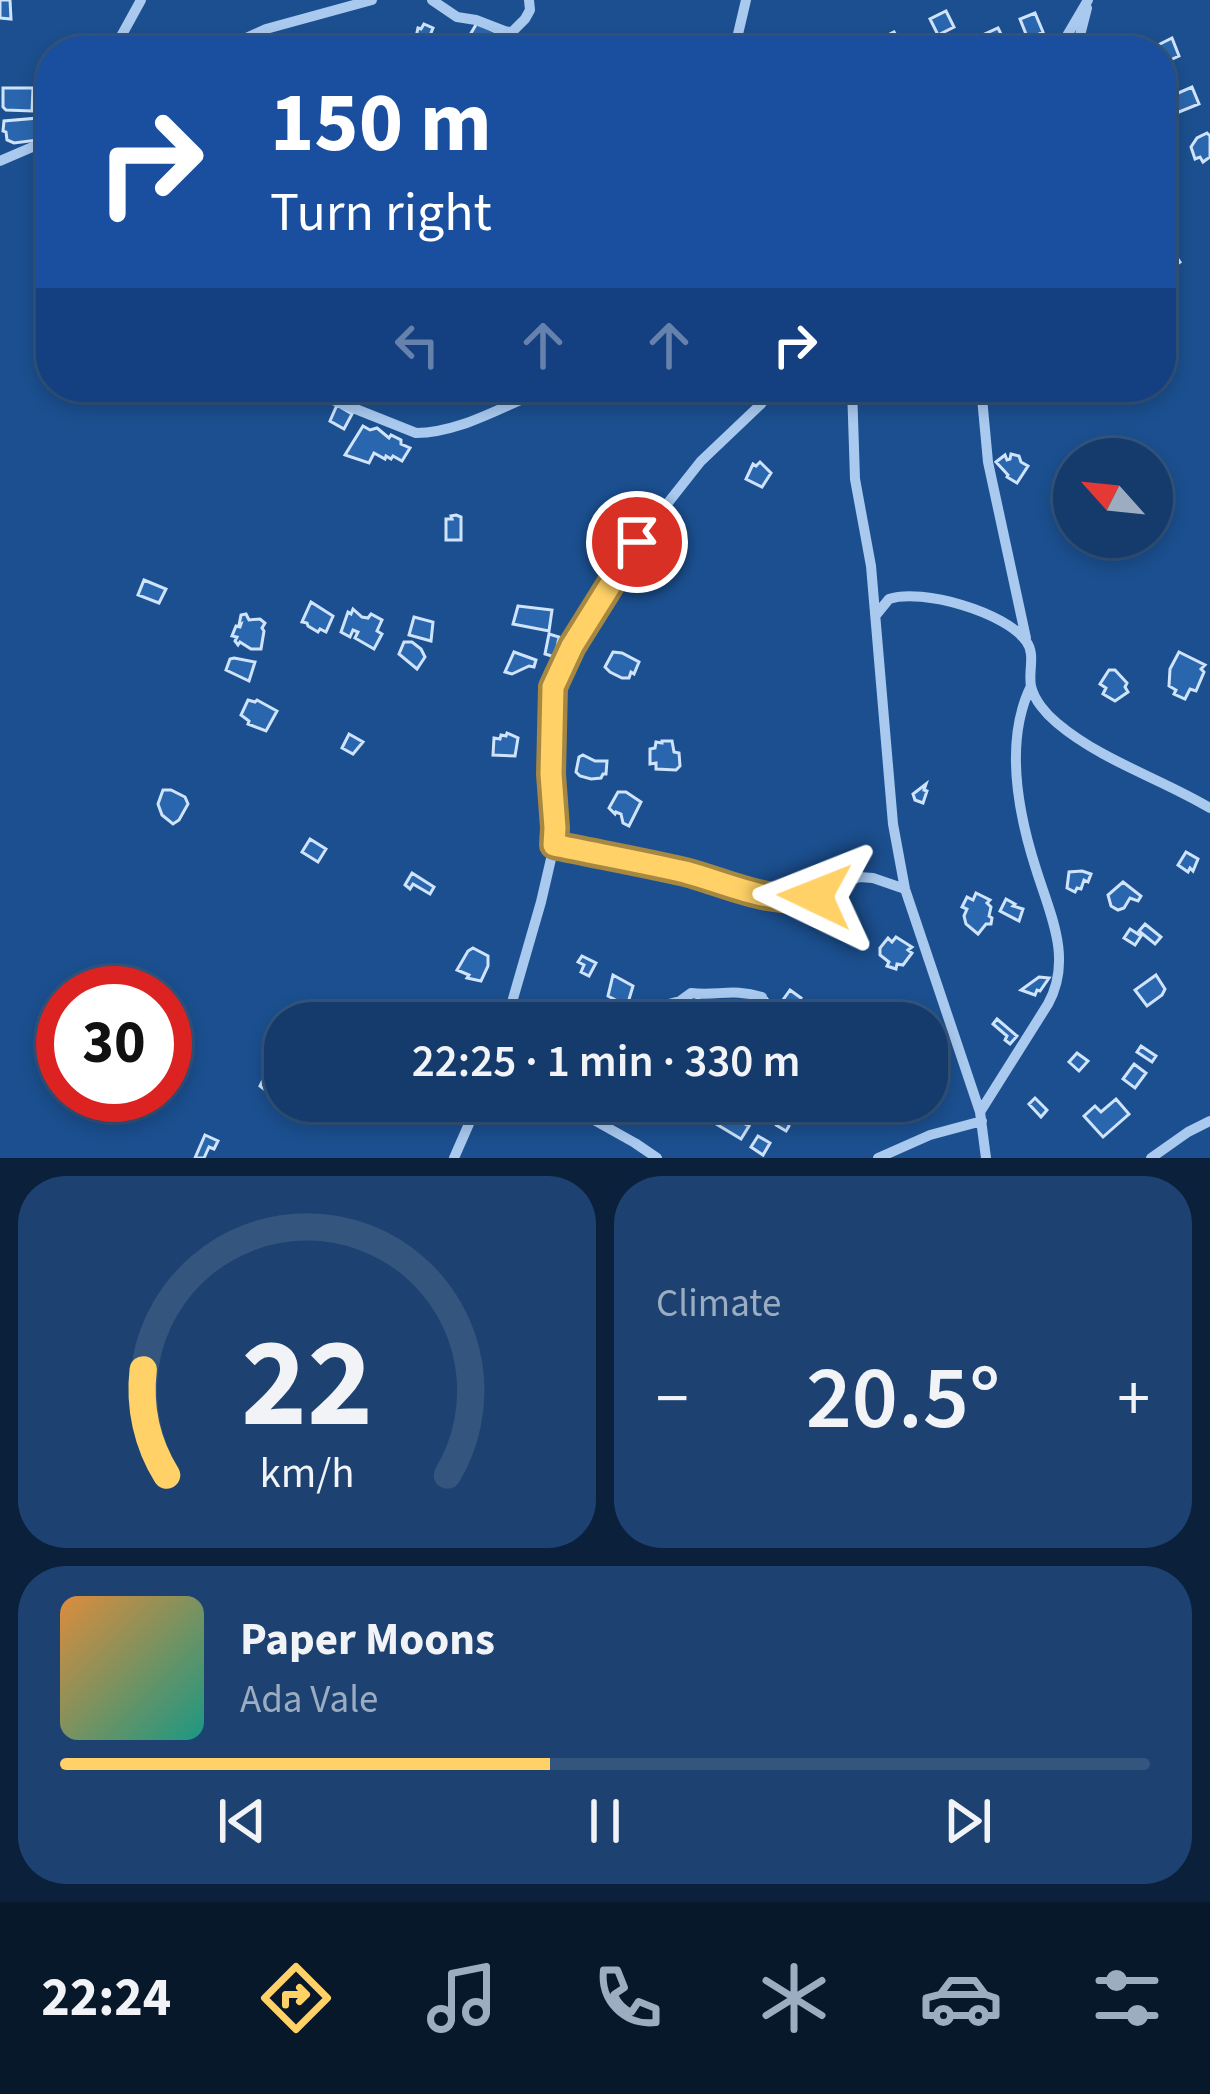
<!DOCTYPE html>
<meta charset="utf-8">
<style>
:root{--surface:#143b6b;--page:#1d4271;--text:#f1f3f6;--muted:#9dadc1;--line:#33557e;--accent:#ffd166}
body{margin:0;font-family:"Source Sans 3",sans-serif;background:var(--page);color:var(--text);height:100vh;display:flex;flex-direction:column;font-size:45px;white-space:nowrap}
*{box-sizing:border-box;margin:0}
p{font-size:39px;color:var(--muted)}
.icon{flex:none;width:66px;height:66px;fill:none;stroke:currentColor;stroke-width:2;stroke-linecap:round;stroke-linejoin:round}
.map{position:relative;height:1158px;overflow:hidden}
.sheet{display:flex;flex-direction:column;gap:18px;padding:18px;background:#0b203b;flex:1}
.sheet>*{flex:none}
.top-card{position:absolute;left:36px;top:36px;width:1140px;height:366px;border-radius:48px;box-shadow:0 6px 18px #0003,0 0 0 3px var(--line);background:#1a4fa0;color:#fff;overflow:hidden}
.needle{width:78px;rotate:297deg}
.buttons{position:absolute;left:1053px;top:438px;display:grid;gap:24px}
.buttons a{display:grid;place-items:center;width:120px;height:120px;border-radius:50%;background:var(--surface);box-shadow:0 6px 18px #0003,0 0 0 3px var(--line);font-size:60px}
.speed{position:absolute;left:36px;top:966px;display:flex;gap:24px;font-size:60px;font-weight:700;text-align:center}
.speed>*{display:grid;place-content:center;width:156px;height:156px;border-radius:50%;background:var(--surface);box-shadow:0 6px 18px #0003,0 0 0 3px var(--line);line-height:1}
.speed .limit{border:18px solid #d22;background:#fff;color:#111}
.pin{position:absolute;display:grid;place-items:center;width:102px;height:102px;color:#fff;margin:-51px;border:6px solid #fff;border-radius:50%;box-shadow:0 3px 12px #0007}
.me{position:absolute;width:132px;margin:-66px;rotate:272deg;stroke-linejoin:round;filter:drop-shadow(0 0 9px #0008)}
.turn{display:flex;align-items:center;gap:42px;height:252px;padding:0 36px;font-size:54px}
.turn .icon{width:156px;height:156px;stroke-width:2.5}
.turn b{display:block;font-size:84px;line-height:102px}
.lanes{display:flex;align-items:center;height:114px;padding:0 36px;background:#0003;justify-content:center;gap:60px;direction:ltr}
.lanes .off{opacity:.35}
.big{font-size:90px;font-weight:600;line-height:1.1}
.sheet .card{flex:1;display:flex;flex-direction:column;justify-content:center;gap:18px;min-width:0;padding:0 42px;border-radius:48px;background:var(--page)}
.sheet .dial{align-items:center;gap:0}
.dial svg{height:312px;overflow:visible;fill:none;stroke:var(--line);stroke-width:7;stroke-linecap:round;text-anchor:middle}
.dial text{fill:var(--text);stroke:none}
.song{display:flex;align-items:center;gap:36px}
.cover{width:144px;height:144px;border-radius:18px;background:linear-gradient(135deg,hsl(30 70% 55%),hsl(170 70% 35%))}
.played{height:12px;border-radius:6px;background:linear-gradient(90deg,var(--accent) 45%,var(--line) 45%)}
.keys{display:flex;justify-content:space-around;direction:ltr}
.heat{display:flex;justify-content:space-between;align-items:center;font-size:66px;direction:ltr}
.sheet .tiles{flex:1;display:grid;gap:18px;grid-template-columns:1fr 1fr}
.card:last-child{grid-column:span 2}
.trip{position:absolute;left:264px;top:1002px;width:684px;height:120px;border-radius:48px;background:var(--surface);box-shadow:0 6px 18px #0003,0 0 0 3px var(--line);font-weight:600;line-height:120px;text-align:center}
.dock{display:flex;height:192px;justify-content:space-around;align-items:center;background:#08182b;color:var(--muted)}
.dock .icon{width:84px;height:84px}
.dock .current{color:var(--accent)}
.dock b{font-size:54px;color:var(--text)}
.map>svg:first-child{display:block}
.building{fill:#2a66ad;stroke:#cfe3fa;stroke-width:3}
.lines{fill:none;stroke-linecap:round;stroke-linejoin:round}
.minor{stroke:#a9c9ee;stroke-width:10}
.route-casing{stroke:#a68842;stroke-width:30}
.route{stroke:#ffd166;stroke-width:21}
</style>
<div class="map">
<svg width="1210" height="1158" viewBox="0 0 1210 1158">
<rect width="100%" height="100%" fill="#1b4f8f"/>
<!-- building -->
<path class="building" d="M0,0H10L11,19L0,18Z
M946,11L954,27L938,35L930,19Z
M1035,13L1043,32L1028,39L1020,19Z
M477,23L504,36L495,51L490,49L487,51L471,45L472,42L467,40Z
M424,24L433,28L424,50L414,46L418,28L421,29Z
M998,28L1001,34L979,45L976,38Z
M894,32L905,51H882L877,44L880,39Z
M1172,38L1179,56L1161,64V51H1146Z
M1192,87L1199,104L1169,116L1162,100Z
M3,88H33L32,111L6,110L3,107Z
M39,118L38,140L14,143L7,140L6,132L3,131L4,121Z
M1207,133L1210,136V157L1203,162L1200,157L1195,159L1191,147L1197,138Z
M1169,246L1180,262L1161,275V250Z
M222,387H244L241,394L236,392L234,397L225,394L226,391L221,389Z
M920,387H942L938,395L927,398L917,392Z
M337,405L352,414L344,429L330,421Z
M363,426L370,430L377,428L389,438L391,435L401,440V444L410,448L402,461L393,456L391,459L386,456L385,459L374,453L369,463L345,455Z
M1011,454L1019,456L1021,462L1028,466L1017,483L1007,477L1008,475L996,462L1005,455L1007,460L1010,459Z
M760,462L771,473L762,487L746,479L753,464L756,466Z
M456,515L461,517V540H446V519H452L451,516Z
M144,580L166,589L159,603L138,595Z
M311,602L333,616L326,632L320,629L318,632L308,626L307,623L302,622Z
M518,606L552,610L549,631L513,624Z
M353,609L362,617L368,618L371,614L382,620L377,631L382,634L374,649L355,638L358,632L353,630L350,637L341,632L348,612L351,614Z
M246,614L249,620L260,619L265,623L262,628L264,631L261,649H251L240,642L238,645L235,641L237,637L232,636L236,626L240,627L241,624L239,625L241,615Z
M414,617L433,622L431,641L409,635Z
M549,634L559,637L555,657L545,654Z
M404,642H412L421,649L425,657L417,669L399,654Z
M514,652L536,660L534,667L529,666L512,674L505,672Z
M613,652L622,653L639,662L634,674L631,672L629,678H622L610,672L605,667Z
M1179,652L1205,665L1201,669L1204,672L1196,691L1190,689L1185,699L1174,694L1176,690L1169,686L1170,669Z
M234,658L255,662L249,681L226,670L230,659Z
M1109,670H1115L1127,683L1125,687L1128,692L1115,701L1103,694L1106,688L1100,684Z
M248,700L255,702L257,700L277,711L266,731L248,724L249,721L241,715Z
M507,733L518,738L515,756L493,755L494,738L500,739L501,735L506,736Z
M349,734L363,742L353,754L342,748Z
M662,741H672L674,752L679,753L680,766L676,770L656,769V763L650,764V749L655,748L656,742L662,743Z
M583,755L595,761H607L606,774H603L601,778L591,779L580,776L576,772L579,757Z
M926,784L924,790L927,791L923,803L915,800L913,794Z
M163,790H171L185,797L188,804L179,820L173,824L162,815L158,804Z
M618,792H626L641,802L629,826L623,823L621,814L616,812L615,814L609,808Z
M310,839L326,849L318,862L302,852Z
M1186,852L1198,859L1193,871L1190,868L1188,872L1178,865Z
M1082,871L1091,874L1088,882L1084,880L1081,889L1077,888L1075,892L1067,888L1069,872Z
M412,873L434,887L430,894L413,884L410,889L405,885Z
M1123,882L1141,896L1138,901L1130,898L1124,908L1118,910L1111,906L1108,895Z
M976,893L990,900L987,903L991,907L989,916L992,918L991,924H986L978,934L966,924L964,916L967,909L962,907L967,897L973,900Z
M1006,899L1015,904L1013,906L1023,909L1019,921L1000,911Z
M1145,924L1161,937L1155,944L1139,931Z
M1130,929L1141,936L1135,945L1124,938Z
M896,937L912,947L908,950L912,953L903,965L897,964L896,969L887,966L889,962L880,955V948L888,938L892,942Z
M473,948L488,956V966L481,981L467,978L469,975L457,970L468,951Z
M582,956L596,963L589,976L581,972L584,965L578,962Z
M613,975L633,986L627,1006L608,996Z
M1156,975L1165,989L1162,995L1147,1006L1135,990Z
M1039,977L1049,978L1040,991L1037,990L1035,995L1021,990Z
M790,990L801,998L792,1012L780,1004Z
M693,995L712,1008L704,1022L700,1019L698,1022L683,1009Z
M767,999L770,1003L781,1004L775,1016L755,1010Z
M438,1002H447L464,1011L458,1023H437L431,1019Z
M997,1019L1017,1036L1010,1044L1005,1040L1007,1036L993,1024Z
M1141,1046L1156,1056L1152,1062L1137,1052Z
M1077,1053L1088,1061L1079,1071L1069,1062Z
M1134,1064L1146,1073L1135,1088L1123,1079Z
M270,1076L284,1087L281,1094L279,1093L275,1097L260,1086L264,1078Z
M1035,1098L1047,1110L1041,1117L1029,1104Z
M1116,1099L1129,1114L1103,1137L1084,1116L1095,1106L1101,1112Z
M724,1104L730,1107L727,1112L737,1118L740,1113L746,1117L744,1119L747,1121L745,1124L749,1126L741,1139L708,1119L718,1105Z
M777,1113L787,1118L789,1126L786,1131L776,1125L774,1120Z
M205,1135L218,1141L214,1149L209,1147L204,1158H195Z
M758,1136L770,1143L763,1155L751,1147Z"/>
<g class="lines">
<!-- minor -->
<path class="minor" d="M432,0L457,17L476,20L507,32L513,31L525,19L530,10L529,0
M266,29L279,51
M113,51L141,0
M218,51L266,29L372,0
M734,51L746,0
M1058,51L1088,0
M1076,51L1087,8
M0,161L51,139
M272,387L279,392L328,398L416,433C464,433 509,401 554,387
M852,387L855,479L871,566L893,824L905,889L980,1112L986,1158
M981,387L988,462L1026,638
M876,615L889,599C922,588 1005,612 1026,641C1036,654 1028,671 1031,686C1034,700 1046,714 1057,723C1102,761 1160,778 1210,808
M554,846L680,871L768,897L800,900L859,877L873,878L905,889
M506,1023L541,902L554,846L551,701L558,673L637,542L701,461L761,404L774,387
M550,1023L582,1007H598L634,1013L680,1001L691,993C718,996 733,988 762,997
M560,1101L635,1143L657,1158
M980,1112L1048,1004C1073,959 1050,914 1036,869C1018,813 1004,741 1031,686
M454,1158L479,1101
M878,1158L930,1135L982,1121
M1151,1158L1188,1132L1210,1121"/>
</g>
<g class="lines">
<!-- route casing -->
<g class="route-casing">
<path id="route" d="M637,542L572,646L553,687L551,774L555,828L554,845C597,854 642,862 685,872C727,883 771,906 815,896"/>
</g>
<!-- route -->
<use href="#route" class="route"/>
</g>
</svg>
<div class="buttons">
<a><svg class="needle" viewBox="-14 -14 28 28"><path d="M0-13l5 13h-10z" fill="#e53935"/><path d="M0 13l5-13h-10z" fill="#9dadc1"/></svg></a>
</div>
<div class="speed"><div class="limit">30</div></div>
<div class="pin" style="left:637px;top:542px;background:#d93025"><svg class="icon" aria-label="arrive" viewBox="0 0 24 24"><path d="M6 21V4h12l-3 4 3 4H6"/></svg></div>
<svg class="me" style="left:815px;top:896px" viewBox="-20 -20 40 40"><path d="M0-17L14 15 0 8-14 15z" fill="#ffd166" stroke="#fff" stroke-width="4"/></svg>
<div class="trip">22:25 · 1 min · 330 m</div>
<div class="top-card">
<div class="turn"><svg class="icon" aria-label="right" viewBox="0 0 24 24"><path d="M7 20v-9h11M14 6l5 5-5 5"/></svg><div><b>150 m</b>Turn right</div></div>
<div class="lanes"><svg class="icon off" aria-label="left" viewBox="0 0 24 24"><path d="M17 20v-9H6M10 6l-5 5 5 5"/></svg><svg class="icon off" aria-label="ahead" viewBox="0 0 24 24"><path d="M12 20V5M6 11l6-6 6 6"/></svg><svg class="icon off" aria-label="ahead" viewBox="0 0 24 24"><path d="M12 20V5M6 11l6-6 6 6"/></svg><svg class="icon" aria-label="right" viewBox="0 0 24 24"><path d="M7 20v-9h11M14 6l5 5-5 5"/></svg></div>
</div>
</div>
<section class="sheet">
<div class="tiles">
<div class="card dial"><svg viewBox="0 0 100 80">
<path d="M14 69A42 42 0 1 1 86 69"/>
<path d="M14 69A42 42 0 0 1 8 42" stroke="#ffd166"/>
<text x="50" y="56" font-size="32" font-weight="700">22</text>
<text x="50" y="72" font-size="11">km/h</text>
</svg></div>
<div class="card"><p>Climate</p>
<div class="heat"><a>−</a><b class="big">20.5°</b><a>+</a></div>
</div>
<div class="card">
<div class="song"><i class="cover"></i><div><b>Paper Moons</b><p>Ada Vale</p></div></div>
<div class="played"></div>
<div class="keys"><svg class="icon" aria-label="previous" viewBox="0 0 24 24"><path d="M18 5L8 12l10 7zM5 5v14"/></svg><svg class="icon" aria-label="pause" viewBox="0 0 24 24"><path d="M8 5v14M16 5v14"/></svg><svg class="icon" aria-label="next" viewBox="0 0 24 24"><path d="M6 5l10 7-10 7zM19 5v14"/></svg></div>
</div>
</div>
</section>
<nav class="dock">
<b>22:24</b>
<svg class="icon current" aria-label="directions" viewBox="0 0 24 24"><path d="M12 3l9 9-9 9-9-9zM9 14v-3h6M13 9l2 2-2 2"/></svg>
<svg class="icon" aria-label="music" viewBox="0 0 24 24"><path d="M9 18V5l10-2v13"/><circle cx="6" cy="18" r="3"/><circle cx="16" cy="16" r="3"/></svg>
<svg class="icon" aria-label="phone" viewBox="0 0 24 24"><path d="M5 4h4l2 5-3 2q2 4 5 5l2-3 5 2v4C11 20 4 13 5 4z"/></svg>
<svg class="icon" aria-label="climate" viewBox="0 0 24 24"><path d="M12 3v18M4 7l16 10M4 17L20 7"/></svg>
<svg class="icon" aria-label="car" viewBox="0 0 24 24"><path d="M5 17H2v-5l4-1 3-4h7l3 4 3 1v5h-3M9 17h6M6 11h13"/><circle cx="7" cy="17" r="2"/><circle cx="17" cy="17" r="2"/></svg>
<svg class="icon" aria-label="filters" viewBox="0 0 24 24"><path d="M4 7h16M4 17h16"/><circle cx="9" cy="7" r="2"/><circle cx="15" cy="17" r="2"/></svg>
</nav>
